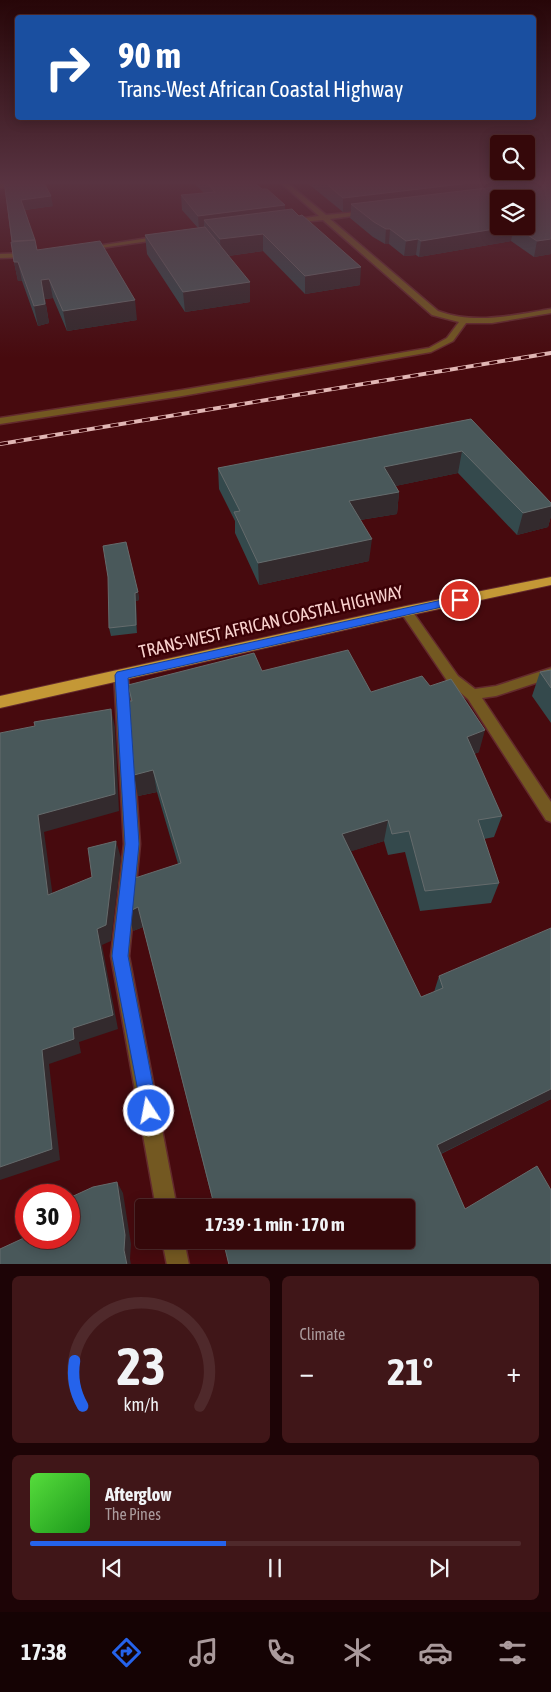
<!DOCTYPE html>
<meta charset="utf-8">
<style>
:root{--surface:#35080a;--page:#401618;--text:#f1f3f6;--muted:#aa9a9c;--line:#4f292b;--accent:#2563eb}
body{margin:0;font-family:"Asap Condensed",sans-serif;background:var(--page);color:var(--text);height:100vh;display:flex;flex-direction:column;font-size:19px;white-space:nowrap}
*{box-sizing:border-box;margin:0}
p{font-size:16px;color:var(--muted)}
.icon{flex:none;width:28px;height:28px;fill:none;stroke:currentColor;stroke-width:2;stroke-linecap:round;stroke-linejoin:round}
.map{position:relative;height:1264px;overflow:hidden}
.panel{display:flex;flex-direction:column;gap:12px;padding:12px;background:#1d0406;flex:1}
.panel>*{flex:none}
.top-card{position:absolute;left:15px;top:15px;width:521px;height:105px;border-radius:5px;box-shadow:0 2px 12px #0003,0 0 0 1px var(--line);background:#1a4fa0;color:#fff;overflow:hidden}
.controls{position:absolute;left:490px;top:135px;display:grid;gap:10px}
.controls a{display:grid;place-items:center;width:45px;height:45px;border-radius:5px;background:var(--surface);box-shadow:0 2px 12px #0003,0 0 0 1px var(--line);font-size:25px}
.speed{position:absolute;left:15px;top:1184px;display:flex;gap:10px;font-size:25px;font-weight:700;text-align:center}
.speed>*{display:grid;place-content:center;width:65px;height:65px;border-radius:50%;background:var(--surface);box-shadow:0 2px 12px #0003,0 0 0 1px var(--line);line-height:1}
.speed .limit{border:8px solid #d22;background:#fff;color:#111}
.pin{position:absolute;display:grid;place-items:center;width:42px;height:42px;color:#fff;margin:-21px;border:2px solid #fff;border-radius:50%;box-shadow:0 1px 5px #0007}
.me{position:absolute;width:55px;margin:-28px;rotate:349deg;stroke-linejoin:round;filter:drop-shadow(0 0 4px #0008)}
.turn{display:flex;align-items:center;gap:18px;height:105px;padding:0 20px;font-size:22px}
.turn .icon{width:65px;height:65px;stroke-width:2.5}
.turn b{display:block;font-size:35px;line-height:42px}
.big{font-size:38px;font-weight:700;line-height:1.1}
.panel .widget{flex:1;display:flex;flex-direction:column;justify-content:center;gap:8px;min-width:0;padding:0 18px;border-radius:8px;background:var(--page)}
.panel .dial{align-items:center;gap:0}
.dial svg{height:130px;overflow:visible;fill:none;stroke:var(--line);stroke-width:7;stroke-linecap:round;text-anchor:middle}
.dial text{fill:var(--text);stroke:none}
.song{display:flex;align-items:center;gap:15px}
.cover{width:60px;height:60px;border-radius:8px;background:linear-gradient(135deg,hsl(110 70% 55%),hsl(120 70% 35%))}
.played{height:5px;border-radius:2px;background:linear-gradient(90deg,var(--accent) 40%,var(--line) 40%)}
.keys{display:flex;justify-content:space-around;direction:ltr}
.heat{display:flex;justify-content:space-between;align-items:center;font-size:28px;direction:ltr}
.panel .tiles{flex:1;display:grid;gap:12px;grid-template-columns:1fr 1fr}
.widget:last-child{grid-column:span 2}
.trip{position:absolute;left:135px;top:1199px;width:280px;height:50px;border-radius:5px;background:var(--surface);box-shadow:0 2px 12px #0003,0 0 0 1px var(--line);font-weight:700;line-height:50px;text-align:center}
.menu{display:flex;height:80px;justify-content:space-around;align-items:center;background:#150304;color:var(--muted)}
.menu .icon{width:35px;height:35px}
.menu .selected{color:var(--accent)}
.menu b{font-size:22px;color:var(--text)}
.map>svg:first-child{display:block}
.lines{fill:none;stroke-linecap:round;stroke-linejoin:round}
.service-casing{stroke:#632a2d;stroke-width:3}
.minor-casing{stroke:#632a2d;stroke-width:3}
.trunk-casing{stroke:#632a2d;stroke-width:2}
.service{fill:#735821;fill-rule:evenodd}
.minor{fill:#735821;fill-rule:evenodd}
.trunk{fill:#c49836;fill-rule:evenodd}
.rail-casing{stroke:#e1b6b4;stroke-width:4}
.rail{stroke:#3b0005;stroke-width:2.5;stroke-dasharray:8;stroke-linecap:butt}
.wall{fill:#34494c}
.shaded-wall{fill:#332a2d}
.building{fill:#49585a;stroke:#656b6c}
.route{fill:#2563eb;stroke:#184099}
.labels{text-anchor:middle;stroke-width:5;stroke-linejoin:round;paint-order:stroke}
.street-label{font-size:18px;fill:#f9d1ce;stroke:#3b0005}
</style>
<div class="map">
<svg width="551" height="1265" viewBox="0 0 551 1265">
<rect width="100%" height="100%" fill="#470a0e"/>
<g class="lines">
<!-- service casing -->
<g class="service-casing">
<path id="service" d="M30,181H46L0,188V184Z
M279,181H285L326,215L369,211L367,214L330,219L438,311C475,325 513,315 551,309V313L492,323H466L453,341L431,352L182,396L0,424V418L182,390L429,348L447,338L459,322L432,315L323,220L288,223L290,220L319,216Z
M161,236L163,237V239L87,250L84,248Z
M0,254L30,253L33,255L30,257L0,258Z
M406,607L410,608L458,676L475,689L496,686L551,668V678L496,696L482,698L551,802V822L546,820L468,699L448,682L402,614L400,611L402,608Z"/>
</g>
<!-- minor casing -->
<g class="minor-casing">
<path id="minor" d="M121,670L126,672L128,675L140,844L129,956L177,1208H156L111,956L124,844L114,675L116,672Z
M162,1240H184L189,1265H167Z"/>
</g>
<!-- trunk casing -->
<g class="trunk-casing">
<path id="trunk" d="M551,577V585L406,616L0,708V696L406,606Z"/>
</g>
<!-- service -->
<use href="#service" class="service"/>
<!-- minor -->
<use href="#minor" class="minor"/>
<!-- trunk -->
<use href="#trunk" class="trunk"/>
<!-- rail casing -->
<g class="rail-casing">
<path id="rail" d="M0,444L551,353"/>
</g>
<!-- rail -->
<use href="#rail" class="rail"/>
</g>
<!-- wall -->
<path class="wall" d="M4,181L53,206L25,210L37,249L137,320L67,331L53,298L45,299L49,323L38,326L22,281H18L14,262Z
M192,181H252L262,189L285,205V210L360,285L305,294L263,251L228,256L250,282V302L185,312L147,254L145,235L198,228L182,210L181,195L204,193Z
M305,181H551V254L534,257L511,241L419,257L416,255L404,256L389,244H385L373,237L350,218L351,211L343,212Z
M471,419L551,503V516L548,527L517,535L458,473L395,486L399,492L397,514L360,520L369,561L259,585L235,533V521L219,489L218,468Z
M138,592L139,600L136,601L137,633L111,636L109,628Z
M551,670V723L532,696L540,672Z
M262,671L371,692L479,752L474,754L502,816L494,837L484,839L499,883L491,903L420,911L405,852L388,855L384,841L351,851L421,997L434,992L439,976L551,1099L441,1154L465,1209L551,1190L229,1265L143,927L133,931L178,864L157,792L138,796L131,701L128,685Z"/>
<!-- shaded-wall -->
<path class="shaded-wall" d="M487,181H551L351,204V211L343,212V198Z
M51,196L53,206L23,210L21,200Z
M285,205V219L204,220V229L199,230L198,216Z
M514,226L511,241L419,257L421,241Z
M386,229H390L389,244H385Z
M263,234V251L221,257L220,239Z
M418,239L416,255L404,256L406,241Z
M551,239V254L534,257L537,241Z
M14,262H18L22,281H18Z
M361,267L360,285L305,294V276Z
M49,279L53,298L45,299L49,323L38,326L34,306L41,280Z
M250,282V302L185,312L183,292Z
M135,300L137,320L67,331L63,311Z
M462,451L458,473L381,489L384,467Z
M399,492L397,514L347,522L349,501Z
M551,506V516L548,527L517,535L523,513Z
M372,539L369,561L259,585L258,563Z
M138,592L139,600L136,601L137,633L136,625L135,593Z
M111,709L115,727L119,811L44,832L55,912L48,895L38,815Z
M485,730L479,752L461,759L467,737Z
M153,770L157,792L138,796L134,775Z
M388,820L384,841L340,855L342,834Z
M116,841L121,858L111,941L102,945L118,1029L79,1042L81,1053L49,1064L60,1160L0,1180V1167L42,1050L73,1028L97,929Z
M138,907L143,927L133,931L128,912Z
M551,1089V1099L430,1159L437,1145Z
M117,1182L123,1193L131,1244L130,1259L131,1265H127L124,1250Z"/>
<!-- building -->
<path class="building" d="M4,181H43L51,196L21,200L35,240L12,241Z
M205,181H252L262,189H267L285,205L198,216L181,195L215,192Z
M323,181H487L343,198Z
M546,181H551V239L537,241L514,226H526V199H499V226H513L421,241L418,239L406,241L390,229H386L374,222L351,204Z
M292,209L299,216L302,215L361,267L305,276L263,234L220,239L204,220Z
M205,227L250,282L183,292L145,235Z
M35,240L37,250L100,241L135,300L63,311L49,279L41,280L45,304L34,306L18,262H14L11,242Z
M471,419L551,503V506L523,513L462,451L384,467L399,492L349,501L372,539L258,563L234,512L240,511L218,468Z
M126,542L138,592L135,593L136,625L109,628L108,577L103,546Z
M348,650L371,692L422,676L430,686L451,679L485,730L467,737L502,816L478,820L499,883L425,891L409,831L392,834L388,820L342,834L421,997L443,988L439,976L551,928V1089L437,1145L465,1209L537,1166L551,1190V1265H229L223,1240H406V1208H215L138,907L128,912L132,879L181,863L153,770L134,775L129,701H132L128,685L254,653L262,671Z
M551,670V688L540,672Z
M111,709L115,794L38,815L48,895L92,877L88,848L116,841L106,925L97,929L113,1015L73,1028L74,1039L42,1050L52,1149L0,1167V733L35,726L34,722Z
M117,1182L125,1235L124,1250L127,1265H0V1249L26,1237L69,1238V1212H70L69,1198L93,1187Z"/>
<!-- sky -->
<linearGradient id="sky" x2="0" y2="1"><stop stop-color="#270608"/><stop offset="0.51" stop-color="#583341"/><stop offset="1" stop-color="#583341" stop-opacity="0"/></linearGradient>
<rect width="551" height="358" fill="url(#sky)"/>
<!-- route -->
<path class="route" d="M460,596L466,600L464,602L128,678L139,844L128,956L158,1111L155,1117L149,1120L143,1117L112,956L125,844L115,675L117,672Z"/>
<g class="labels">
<!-- street labels -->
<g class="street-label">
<text transform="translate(271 622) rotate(-13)" y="6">TRANS-WEST AFRICAN COASTAL HIGHWAY</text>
</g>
</g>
</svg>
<div class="controls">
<a><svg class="icon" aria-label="search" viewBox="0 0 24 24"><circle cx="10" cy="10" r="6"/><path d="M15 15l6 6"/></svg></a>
<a><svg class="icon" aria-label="layers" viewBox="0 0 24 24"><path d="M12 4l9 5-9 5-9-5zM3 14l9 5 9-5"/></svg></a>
</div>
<div class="speed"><div class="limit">30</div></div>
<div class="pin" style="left:460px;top:600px;background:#d93025"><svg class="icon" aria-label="arrive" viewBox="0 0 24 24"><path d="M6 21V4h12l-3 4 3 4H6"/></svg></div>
<svg class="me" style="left:149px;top:1111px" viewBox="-20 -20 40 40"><circle r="17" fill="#2563eb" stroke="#fff" stroke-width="3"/><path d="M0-11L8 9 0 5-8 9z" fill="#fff"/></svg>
<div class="trip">17:39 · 1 min · 170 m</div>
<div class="top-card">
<div class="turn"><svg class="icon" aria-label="right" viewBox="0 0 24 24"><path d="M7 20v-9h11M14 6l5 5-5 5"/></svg><div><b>90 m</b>Trans-West African Coastal Highway</div></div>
</div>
</div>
<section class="panel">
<div class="tiles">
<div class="widget dial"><svg viewBox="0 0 100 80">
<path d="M14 69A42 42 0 1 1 86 69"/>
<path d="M14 69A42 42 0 0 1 9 41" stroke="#2563eb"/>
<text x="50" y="56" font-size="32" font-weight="700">23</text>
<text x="50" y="72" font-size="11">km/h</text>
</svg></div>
<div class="widget"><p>Climate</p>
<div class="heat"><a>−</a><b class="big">21°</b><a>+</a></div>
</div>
<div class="widget">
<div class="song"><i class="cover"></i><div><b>Afterglow</b><p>The Pines</p></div></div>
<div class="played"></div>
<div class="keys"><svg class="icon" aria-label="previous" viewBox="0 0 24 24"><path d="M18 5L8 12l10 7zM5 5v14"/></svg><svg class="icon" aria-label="pause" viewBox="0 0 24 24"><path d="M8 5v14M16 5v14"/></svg><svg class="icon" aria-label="next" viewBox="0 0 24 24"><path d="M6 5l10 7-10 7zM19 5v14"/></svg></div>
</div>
</div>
</section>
<nav class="menu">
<b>17:38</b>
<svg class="icon selected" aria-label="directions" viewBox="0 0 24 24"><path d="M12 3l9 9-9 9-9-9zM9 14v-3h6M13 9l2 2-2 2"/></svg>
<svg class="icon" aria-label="music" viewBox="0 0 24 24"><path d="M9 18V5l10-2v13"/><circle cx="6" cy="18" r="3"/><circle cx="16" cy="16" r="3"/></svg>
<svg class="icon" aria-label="phone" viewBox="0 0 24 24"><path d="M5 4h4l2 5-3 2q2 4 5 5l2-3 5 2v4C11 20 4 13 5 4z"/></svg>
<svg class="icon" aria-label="climate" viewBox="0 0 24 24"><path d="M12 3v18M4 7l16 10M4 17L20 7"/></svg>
<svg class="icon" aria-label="car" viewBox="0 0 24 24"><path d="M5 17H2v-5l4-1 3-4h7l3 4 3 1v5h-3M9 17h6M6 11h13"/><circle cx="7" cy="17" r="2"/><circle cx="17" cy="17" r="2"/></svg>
<svg class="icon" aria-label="filters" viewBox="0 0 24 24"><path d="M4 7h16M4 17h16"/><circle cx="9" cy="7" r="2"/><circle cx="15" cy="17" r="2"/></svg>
</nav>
